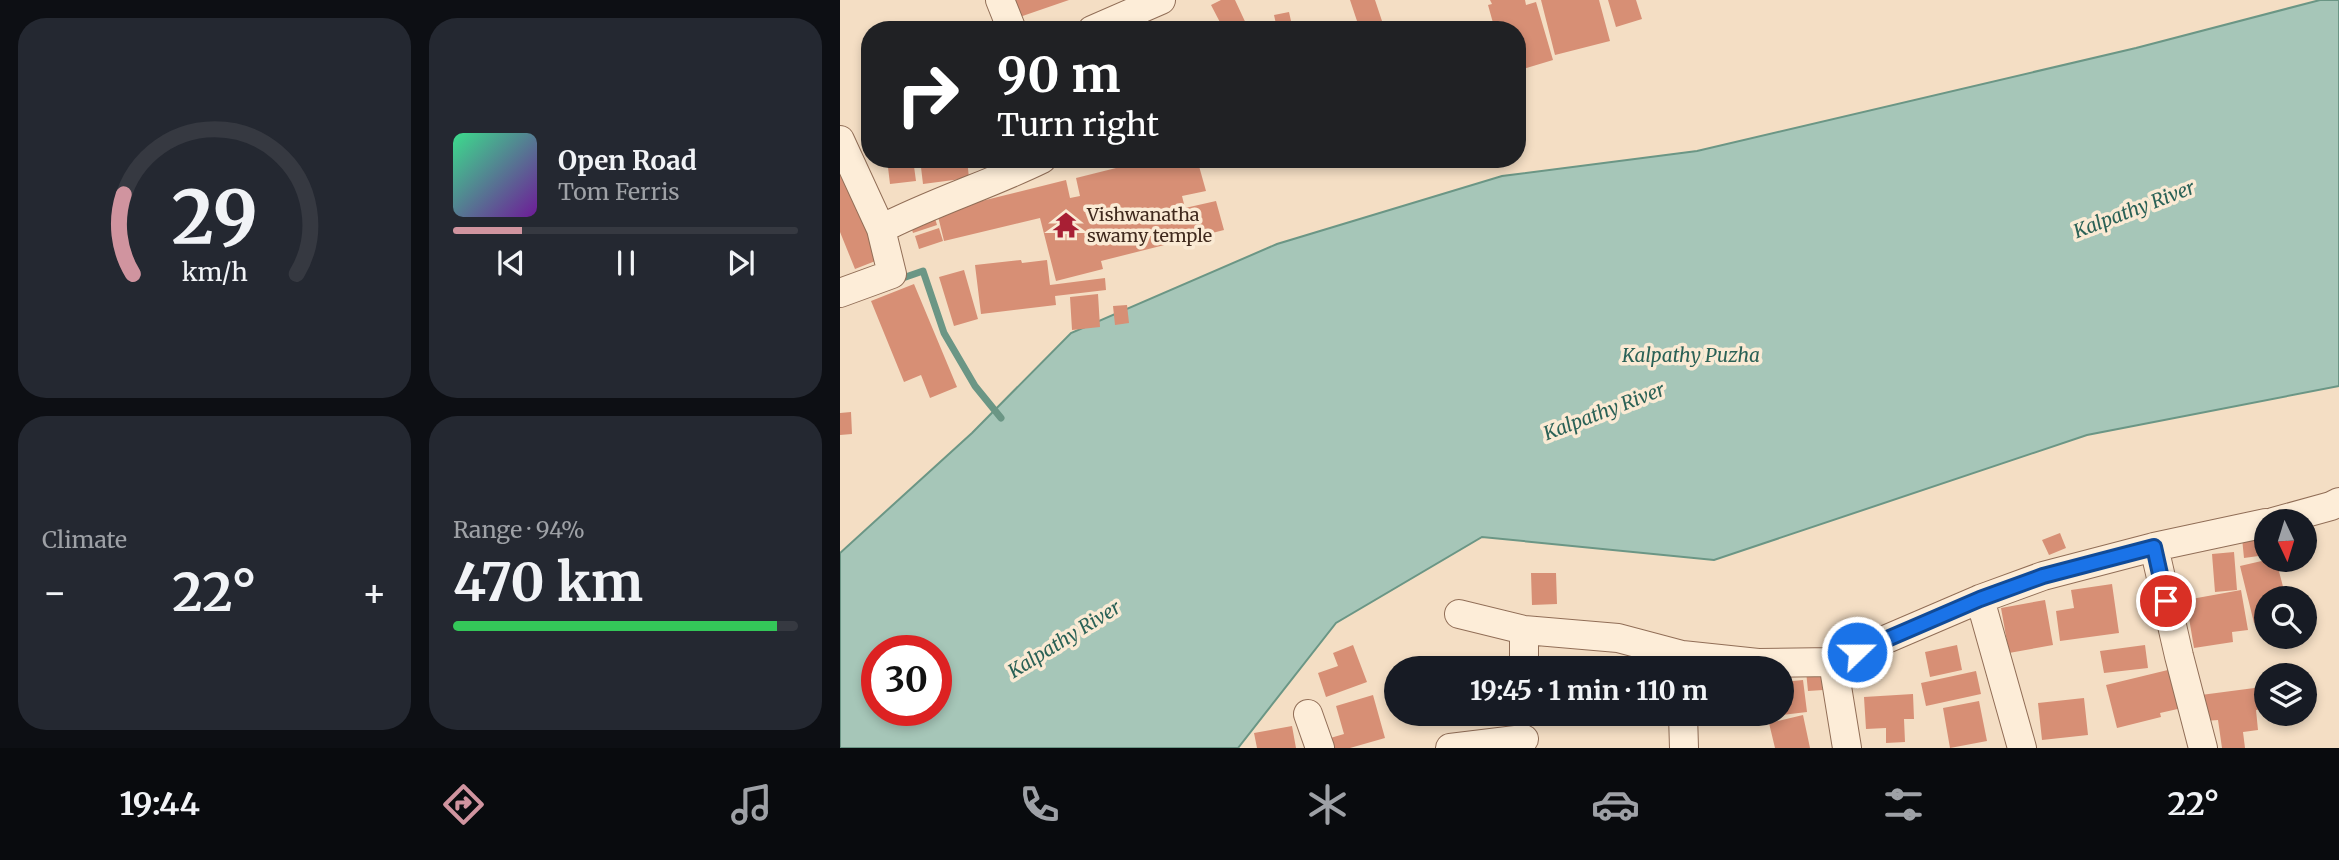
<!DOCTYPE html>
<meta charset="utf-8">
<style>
:root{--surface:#171b24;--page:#242831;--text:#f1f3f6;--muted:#9ea1a6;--line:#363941;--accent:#d0949f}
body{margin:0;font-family:Merriweather,serif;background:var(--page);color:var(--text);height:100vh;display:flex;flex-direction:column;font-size:26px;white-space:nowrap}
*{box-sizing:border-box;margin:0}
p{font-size:23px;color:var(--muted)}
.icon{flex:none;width:38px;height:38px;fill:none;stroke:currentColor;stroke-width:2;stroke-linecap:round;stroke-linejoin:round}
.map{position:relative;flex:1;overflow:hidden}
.side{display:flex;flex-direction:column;gap:18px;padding:18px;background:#0d0f14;width:840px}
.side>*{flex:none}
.guide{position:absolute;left:21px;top:21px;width:665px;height:147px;border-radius:28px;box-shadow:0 4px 10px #0003;background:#202124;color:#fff;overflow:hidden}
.needle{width:46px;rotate:176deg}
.buttons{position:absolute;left:1414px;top:509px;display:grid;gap:14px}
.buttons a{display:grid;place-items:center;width:63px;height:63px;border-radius:50%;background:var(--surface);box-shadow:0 4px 10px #0003;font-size:35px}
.speed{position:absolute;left:21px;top:635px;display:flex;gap:14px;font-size:35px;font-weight:700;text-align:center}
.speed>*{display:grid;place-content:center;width:91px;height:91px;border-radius:50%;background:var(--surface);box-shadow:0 4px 10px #0003;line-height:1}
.speed .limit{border:10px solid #d22;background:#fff;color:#111}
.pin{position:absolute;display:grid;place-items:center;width:60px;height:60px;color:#fff;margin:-30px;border:4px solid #fff;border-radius:50%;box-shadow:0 2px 7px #0007}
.me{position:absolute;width:77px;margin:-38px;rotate:68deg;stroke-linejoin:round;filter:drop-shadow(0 0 5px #0008)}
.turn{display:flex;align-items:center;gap:24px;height:147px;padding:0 21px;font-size:32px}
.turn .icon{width:91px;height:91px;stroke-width:2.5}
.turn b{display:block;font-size:49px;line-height:60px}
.big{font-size:52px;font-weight:700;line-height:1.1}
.side .tile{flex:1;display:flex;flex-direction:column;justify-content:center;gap:10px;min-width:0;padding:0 24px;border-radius:28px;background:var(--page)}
.side .dial{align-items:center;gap:0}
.dial svg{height:182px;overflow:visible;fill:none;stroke:var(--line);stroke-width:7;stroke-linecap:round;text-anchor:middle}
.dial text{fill:var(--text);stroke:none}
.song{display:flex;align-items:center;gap:21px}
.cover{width:84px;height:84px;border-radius:10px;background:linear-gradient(135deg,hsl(150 70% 55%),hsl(280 70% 35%))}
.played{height:7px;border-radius:4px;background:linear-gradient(90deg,var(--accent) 20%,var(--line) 20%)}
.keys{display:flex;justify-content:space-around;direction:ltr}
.heat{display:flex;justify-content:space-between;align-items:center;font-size:38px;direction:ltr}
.charge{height:10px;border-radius:5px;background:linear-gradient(90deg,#34c759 94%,var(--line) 0)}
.side .tiles{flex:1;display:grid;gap:18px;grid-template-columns:repeat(2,1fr)}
.trip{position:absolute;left:544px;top:656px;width:410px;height:70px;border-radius:35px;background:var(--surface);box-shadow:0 4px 10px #0003;font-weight:700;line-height:70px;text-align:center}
.tab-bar{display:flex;height:112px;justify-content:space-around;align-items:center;background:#090b0e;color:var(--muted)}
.tab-bar .icon{width:49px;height:49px}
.tab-bar .on{color:var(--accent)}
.tab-bar b{font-size:32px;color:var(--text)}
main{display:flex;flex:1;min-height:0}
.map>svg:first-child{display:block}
.water{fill:#a6c6b8;stroke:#6b9685;stroke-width:2;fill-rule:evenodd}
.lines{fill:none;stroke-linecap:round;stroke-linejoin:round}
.stream{stroke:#6b9685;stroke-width:7}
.building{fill:#d78f75}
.minor-casing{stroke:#916e57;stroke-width:30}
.minor{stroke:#fdedd8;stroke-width:28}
.route-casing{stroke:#114b97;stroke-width:18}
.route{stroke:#1a73e8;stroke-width:12}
.labels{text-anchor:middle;stroke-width:7;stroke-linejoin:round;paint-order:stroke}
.poi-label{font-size:18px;fill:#3f291d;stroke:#faead4;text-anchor:start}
.water-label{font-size:19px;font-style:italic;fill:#2a6156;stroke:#faead4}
</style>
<main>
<section class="side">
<div class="tiles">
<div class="tile dial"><svg viewBox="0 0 100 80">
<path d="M14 69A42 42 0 1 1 86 69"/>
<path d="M14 69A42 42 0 0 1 10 34" stroke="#d0949f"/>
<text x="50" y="56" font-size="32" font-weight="700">29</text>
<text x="50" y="72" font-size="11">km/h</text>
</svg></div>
<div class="tile">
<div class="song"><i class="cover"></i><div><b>Open Road</b><p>Tom Ferris</p></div></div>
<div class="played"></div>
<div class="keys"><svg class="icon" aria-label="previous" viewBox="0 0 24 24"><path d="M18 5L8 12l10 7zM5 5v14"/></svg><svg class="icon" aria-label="pause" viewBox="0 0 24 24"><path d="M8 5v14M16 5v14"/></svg><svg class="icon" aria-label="next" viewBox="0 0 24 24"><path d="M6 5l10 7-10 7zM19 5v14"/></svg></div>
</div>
<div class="tile"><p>Climate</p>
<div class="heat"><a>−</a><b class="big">22°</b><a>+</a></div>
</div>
<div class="tile"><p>Range · 94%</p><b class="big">470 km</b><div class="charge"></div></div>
</div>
</section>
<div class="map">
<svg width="1499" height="748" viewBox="0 0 1499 748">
<rect width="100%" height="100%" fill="#f4dec4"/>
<!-- water -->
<path class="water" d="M1480,0H1499V386L1247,435L874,560L642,537L496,623L398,748H0V553L132,433L231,333L437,244L662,176L857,151L1296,48ZM37,651H96V710H37Z"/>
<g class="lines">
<!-- stream -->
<path class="stream" d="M57,280L83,271L104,333L135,386L161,418"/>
</g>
<!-- building -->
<path class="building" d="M167,0H229L174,19Z
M381,0H395L409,30H384L371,5Z
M510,0H535L545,30H520Z
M650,0H685L686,5L696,2L713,60L677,71V30H655L648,5L652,4Z
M701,0H759L770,41L715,55Z
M768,0H796L802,19L776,27Z
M449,12L453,30H416L436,24L434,15Z
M47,159H73L76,181L50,184Z
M80,159H127L129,178L83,184Z
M312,159H357L366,191L342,196L345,208L376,201L384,230L261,261L263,269L216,281L200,218L104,241L97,212L226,180L230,198L240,196L236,178Z
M0,165L38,260L15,269L0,232Z
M93,212L97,225L73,233L69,220Z
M99,228L103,241L79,249L75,236Z
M181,260L182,263L207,260L210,285L265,278L266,290L215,296L216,305L141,314L135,265Z
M124,270L138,319L114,326L99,277Z
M74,284L117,387L90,398L81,375L64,382L31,301Z
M258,294L260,327L232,330L230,297Z
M287,305L289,323L275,325L273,306Z
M11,412L12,434L0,435V413Z
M1220,533L1226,548L1209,555L1202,540Z
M1426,536V555L1404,558L1402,538Z
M1394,552L1397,590L1375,592L1372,554Z
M1426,560H1436L1446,598H1426V620L1414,623L1400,566Z
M691,573H716L717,604L692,605Z
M1272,584L1279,633L1220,641L1216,611L1234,608L1231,590Z
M1401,590L1408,630L1392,632L1393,642L1354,648L1346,600Z
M1205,600L1213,645L1169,653L1161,608Z
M513,645L527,682L486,697L478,673L498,666L493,653Z
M1117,645L1122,670L1090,677L1085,652Z
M1305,645L1308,668L1264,673L1260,651Z
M1332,669L1342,708L1320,713L1321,717L1277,728L1266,685Z
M981,670L983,690L968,691L966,671Z
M1136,671L1141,694L1086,706L1081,683Z
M963,680L967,712L942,715V682Z
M1422,687L1425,709L1416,710L1418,730L1403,732L1405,748H1382L1378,720L1365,721L1361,695Z
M1073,694L1074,719H1064L1065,742L1046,743V728L1026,729L1024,697Z
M533,695L545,738L510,748H490L487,739L504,734L496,706Z
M1244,698L1248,735L1202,740L1198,703Z
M1139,701L1147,741L1110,748L1103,708Z
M624,714H656L657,719L625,723Z
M921,714H938V716L921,718Z
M963,715L970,748H935L929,723Z
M452,726L456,748H417L414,733Z"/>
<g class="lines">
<!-- minor casing -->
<g class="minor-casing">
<path id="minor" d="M160,0L172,30
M252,30L321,0
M0,140L41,229L52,274L0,293
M41,229C93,202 149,185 202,159
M1433,522L1491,506L1499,502
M1314,547L1339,656L1363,748
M1140,599L1182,748
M619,614L684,630L778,638L842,655L918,663L993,662L1140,599L1203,576L1314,547L1426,523
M684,630V668
M993,662L1007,748
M468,714L480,748
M843,714L844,748
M610,748L684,739"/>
</g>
<!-- minor -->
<use href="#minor" class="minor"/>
</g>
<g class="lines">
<!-- route casing -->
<g class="route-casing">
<path id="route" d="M1017,652L1140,599L1203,576L1314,547L1326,601"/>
</g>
<!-- route -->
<use href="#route" class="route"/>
</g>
<!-- icons -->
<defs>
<g id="temple-bare" transform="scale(2.1)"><path d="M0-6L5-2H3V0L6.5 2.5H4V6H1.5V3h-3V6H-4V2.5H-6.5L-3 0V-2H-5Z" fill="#a81f34" stroke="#faead4" stroke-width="2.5" paint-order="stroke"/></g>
</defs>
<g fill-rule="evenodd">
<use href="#temple-bare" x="226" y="225"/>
</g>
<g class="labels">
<!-- poi labels -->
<g class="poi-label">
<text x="247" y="221">Vishwanatha<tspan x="247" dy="21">swamy temple</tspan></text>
</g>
<!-- water labels -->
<g class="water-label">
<text transform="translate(1294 209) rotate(-21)" y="7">Kalpathy River</text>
<text x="851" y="362">Kalpathy Puzha</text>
<text transform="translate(764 411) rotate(-21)" y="7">Kalpathy River</text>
<text transform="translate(224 639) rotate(-32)" y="7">Kalpathy River</text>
</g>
</g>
</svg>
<div class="buttons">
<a><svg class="needle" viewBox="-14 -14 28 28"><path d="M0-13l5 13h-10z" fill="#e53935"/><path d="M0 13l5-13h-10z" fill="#9ea1a6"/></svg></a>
<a><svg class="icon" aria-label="search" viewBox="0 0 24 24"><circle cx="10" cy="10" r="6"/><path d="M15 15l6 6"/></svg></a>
<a><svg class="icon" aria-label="layers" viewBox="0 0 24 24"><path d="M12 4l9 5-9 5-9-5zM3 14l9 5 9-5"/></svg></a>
</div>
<div class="speed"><div class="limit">30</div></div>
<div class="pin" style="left:1326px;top:601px;background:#d93025"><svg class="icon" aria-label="arrive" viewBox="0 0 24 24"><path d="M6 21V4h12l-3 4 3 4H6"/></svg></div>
<svg class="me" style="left:1017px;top:652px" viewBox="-20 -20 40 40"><circle r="17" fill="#1a73e8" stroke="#fff" stroke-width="3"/><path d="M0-11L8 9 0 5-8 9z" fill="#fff"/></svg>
<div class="trip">19:45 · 1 min · 110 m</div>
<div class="guide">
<div class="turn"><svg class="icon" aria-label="right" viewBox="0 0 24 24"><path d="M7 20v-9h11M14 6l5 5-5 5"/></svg><div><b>90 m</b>Turn right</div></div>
</div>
</div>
</main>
<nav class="tab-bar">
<b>19:44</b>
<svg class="icon on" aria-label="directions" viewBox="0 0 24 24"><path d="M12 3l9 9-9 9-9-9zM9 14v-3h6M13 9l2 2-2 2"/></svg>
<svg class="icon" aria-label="music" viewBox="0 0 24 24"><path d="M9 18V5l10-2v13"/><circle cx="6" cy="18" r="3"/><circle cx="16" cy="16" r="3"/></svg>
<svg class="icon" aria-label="phone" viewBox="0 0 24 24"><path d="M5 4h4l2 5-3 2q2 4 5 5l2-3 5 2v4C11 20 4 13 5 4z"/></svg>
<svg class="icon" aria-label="climate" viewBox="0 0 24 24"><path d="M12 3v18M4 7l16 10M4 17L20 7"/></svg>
<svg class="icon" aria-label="car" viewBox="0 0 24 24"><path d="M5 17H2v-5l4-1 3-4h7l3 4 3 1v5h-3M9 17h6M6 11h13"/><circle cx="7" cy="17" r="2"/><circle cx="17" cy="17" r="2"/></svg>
<svg class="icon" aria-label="filters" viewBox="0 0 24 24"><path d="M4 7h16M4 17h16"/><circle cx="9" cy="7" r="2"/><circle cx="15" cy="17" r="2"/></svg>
<b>22°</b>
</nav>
